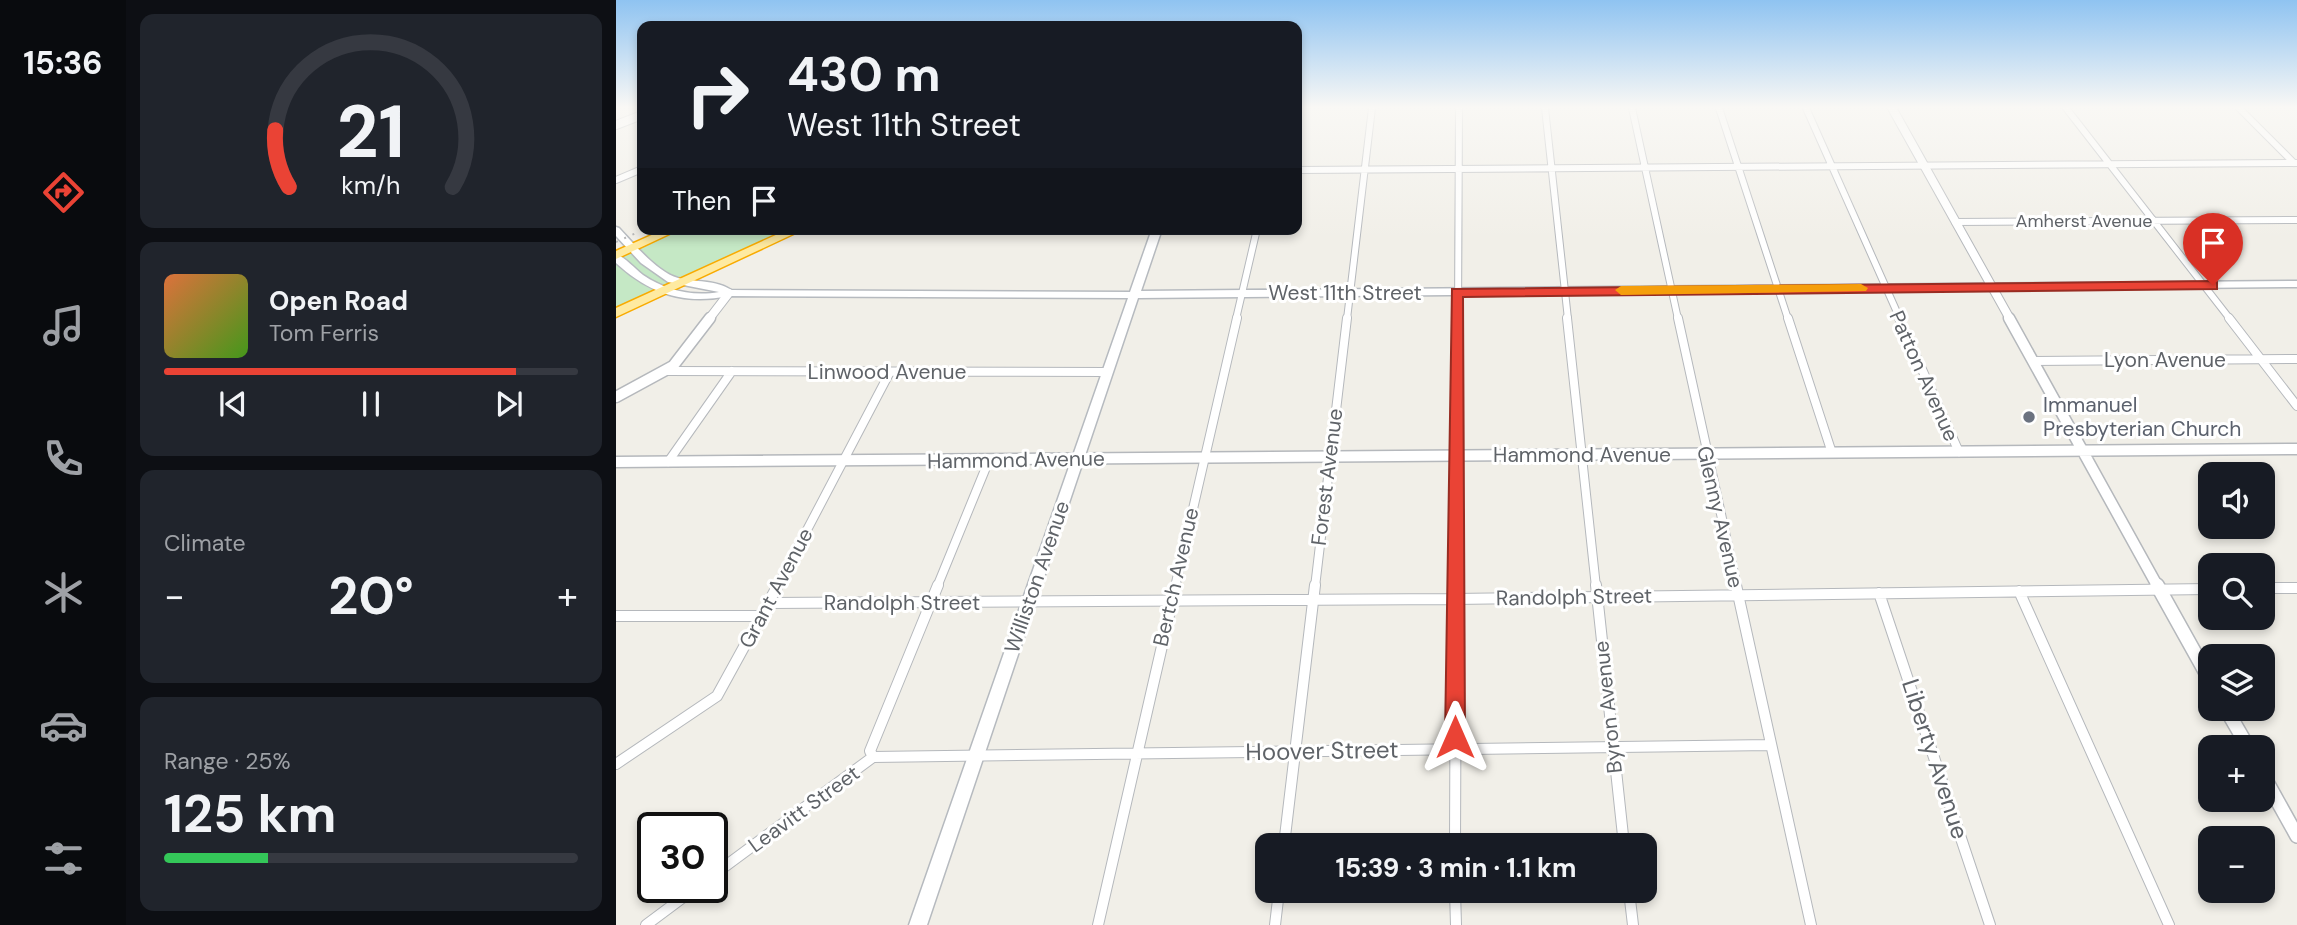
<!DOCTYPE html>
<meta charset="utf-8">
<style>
:root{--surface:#171b24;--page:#20242c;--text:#f1f3f6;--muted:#9ea1a6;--line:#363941;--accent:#ea4335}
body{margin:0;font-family:"DM Sans",sans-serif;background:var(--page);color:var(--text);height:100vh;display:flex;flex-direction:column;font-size:26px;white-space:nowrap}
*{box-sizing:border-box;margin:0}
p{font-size:23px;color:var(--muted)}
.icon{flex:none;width:38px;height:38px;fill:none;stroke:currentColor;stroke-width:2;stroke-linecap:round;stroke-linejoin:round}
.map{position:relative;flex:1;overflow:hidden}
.sheet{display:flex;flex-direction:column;gap:14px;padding:14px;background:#0d0f14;width:490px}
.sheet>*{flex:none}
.banner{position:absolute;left:21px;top:21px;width:665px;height:214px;border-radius:14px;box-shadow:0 4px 10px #0003;background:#171b24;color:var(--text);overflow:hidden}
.fabs{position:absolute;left:1582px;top:462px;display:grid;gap:14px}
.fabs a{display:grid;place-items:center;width:77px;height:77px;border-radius:14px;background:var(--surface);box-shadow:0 4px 10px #0003;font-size:35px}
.speed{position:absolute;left:21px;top:812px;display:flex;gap:14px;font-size:35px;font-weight:700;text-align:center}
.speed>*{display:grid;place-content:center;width:91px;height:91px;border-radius:50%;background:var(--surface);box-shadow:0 4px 10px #0003;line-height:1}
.speed .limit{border:4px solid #111;border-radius:10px;background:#fff;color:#111}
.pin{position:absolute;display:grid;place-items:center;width:60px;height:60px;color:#fff;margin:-72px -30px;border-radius:50% 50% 50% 0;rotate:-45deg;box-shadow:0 0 7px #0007}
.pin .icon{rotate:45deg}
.me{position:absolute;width:77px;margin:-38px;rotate:0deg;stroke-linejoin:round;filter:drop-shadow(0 0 5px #0008)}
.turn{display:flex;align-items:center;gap:24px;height:147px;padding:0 35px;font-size:32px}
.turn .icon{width:91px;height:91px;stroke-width:2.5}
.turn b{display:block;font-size:49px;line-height:60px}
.then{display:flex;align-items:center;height:66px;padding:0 35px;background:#0003;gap:14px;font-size:26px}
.big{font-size:52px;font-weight:700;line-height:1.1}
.sheet .card{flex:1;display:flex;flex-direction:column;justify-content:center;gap:10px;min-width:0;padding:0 24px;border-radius:14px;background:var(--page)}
.sheet .dial{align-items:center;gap:0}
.dial svg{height:182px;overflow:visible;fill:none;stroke:var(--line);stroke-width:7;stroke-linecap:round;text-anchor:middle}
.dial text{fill:var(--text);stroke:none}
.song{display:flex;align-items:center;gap:21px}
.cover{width:84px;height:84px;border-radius:10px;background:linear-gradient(135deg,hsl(20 70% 55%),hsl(100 70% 35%))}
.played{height:7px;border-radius:4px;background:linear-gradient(90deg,var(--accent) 85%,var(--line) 85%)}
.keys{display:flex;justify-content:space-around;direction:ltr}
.heat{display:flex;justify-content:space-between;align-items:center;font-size:38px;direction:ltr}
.charge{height:10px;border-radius:5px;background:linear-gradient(90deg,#34c759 25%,var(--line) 0)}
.trip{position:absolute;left:639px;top:833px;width:402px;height:70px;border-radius:14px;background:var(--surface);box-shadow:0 4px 10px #0003;font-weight:700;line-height:70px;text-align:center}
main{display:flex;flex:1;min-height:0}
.menu{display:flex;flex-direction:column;width:126px;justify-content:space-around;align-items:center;background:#090b0e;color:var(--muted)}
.menu .icon{width:49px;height:49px}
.menu .current{color:var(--accent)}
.menu b{font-size:32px;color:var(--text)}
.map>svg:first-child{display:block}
.green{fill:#c5e8c5}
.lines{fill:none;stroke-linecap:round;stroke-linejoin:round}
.minor-far2-casing{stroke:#b5b8bc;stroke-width:8}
.minor-far1-casing{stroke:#b5b8bc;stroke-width:10}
.minor-casing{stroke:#b5b8bc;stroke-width:12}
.tertiary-far2-casing{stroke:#b5b8bc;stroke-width:10}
.tertiary-far1-casing{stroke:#b5b8bc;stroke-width:13}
.tertiary-casing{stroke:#b5b8bc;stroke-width:16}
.secondary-casing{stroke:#b6babf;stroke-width:3}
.trunk-casing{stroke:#f9ab00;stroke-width:3}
.minor-far2{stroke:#fff;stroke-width:6}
.minor-far1{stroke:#fff;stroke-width:8}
.minor{stroke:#fff;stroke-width:10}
.tertiary-far2{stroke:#fff;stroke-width:8}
.tertiary-far1{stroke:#fff;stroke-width:10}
.tertiary{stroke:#fff;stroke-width:13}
.secondary{fill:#fff;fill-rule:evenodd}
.trunk{fill:#feeaa1;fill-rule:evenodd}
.rail{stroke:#b6b7b8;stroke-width:2;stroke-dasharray:2 7;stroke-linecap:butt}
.route{fill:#ea4335;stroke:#982c22;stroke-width:2}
.slow{fill:#f59e0b}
.worship-dot{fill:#6b7280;stroke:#fff;stroke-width:2.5}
.labels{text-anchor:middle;stroke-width:6;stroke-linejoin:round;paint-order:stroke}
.far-street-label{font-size:18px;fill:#5f6368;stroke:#fff}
.street-label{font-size:21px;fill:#5f6368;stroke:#fff}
.worship-label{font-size:21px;fill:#5b616d;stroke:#fff;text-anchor:start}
.near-street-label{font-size:24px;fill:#5f6368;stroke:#fff}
</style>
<main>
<nav class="menu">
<b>15:36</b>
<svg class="icon current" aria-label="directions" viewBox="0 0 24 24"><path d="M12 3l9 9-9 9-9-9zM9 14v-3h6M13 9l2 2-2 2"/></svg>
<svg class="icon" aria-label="music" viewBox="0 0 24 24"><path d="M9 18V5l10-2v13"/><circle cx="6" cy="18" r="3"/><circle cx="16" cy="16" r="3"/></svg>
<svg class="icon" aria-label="phone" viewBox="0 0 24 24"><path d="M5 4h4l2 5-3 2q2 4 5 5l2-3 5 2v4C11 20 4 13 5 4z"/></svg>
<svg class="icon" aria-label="climate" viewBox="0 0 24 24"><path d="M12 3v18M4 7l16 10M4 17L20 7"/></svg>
<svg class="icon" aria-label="car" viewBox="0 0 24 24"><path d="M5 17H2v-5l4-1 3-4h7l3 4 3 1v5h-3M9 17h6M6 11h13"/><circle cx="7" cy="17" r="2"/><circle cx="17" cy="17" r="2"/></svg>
<svg class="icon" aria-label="filters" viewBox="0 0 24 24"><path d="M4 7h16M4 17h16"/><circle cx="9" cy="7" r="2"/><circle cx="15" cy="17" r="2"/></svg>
</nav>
<section class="sheet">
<div class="card dial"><svg viewBox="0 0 100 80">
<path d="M14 69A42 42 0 1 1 86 69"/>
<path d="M14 69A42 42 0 0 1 8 44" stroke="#ea4335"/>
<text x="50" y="56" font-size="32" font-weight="700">21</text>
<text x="50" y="72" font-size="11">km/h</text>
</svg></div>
<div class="card">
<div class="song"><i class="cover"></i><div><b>Open Road</b><p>Tom Ferris</p></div></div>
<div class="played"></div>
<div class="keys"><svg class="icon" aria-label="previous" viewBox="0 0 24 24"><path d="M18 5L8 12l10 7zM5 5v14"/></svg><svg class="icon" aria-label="pause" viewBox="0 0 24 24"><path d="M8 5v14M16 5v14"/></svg><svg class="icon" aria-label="next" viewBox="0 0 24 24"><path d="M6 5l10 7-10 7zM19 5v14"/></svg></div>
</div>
<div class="card"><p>Climate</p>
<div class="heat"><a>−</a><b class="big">20°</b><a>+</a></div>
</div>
<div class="card"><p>Range · 25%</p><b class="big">125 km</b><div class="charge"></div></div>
</section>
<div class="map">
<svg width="1681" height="925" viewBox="0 0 1681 925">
<rect width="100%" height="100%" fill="#f1efe8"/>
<!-- green -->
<path class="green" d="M59,229H183L0,313V255Z"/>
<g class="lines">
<!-- minor-far2 casing -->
<g class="minor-far2-casing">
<path id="minor-far2" d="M929,108L952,319
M1016,108L1062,319
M1103,108L1172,319
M1190,108L1284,319
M1450,108L1614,319
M1623,108L1678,163
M681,170L1681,163
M0,180L26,169
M1339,222L1681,220
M620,319L641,229
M731,319L756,108
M842,319L843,108"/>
</g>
<!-- minor-far1 casing -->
<g class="minor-far1-casing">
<path id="minor-far1" d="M951,318L980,587
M1062,318L1121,587
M1172,318L1216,453
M1283,318L1343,452
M1613,318L1681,406
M1417,361L1681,359
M51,371L491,372
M52,462L116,371
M161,587L274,372
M321,587L373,460
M559,587L621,318
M699,587L731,318
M840,587L842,318"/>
</g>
<!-- minor casing -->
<g class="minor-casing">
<path id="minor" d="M980,585L1008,845
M1120,585L1195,925
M1647,588H1681
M1403,591L1553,925
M1263,593L1374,925
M153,603L839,599L1594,589
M0,616H146
M257,757L1155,745
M257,757L254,751L322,585
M0,764L101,696L162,585
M668,845L699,585
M839,845L840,585
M96,876L257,757
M839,891L840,925
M1013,891L1017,925
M30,925L81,887
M482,925L560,585
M659,925L663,891"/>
</g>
<!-- tertiary-far2 casing -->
<g class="tertiary-far2-casing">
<path id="tertiary-far2" d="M1276,108L1394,319
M0,125L26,115
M93,319L113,293"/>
</g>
<!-- tertiary-far1 casing -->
<g class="tertiary-far1-casing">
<path id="tertiary-far1" d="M1393,318L1542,587
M0,397L57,366L94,318
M0,462L1681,449"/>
</g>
<!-- tertiary casing -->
<g class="tertiary-casing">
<path id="tertiary" d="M1541,585L1594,680
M1610,709L1632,747
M1647,775L1681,836"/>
</g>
<!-- secondary casing -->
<g class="secondary-casing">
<path id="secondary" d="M0,227L3,228C18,244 41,272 62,278C78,282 101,280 115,290L514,292L536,229H546L525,291L1681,281V287L522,298L311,925H293L512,298L113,296C68,305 34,294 0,263V254C10,258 18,268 27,275C49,290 76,297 103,292L52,282L25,263L0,236Z"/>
</g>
<!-- trunk casing -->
<g class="trunk-casing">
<path id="trunk" d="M49,229H64L0,259V251Z
M173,229H188L0,317V308Z"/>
</g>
<!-- minor-far2 -->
<use href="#minor-far2" class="minor-far2"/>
<!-- minor-far1 -->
<use href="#minor-far1" class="minor-far1"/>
<!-- minor -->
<use href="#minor" class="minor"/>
<!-- tertiary-far2 -->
<use href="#tertiary-far2" class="tertiary-far2"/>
<!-- tertiary-far1 -->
<use href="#tertiary-far1" class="tertiary-far1"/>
<!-- tertiary -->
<use href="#tertiary" class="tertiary"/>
<!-- secondary -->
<use href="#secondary" class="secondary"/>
<!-- trunk -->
<use href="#trunk" class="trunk"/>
<!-- rail -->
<path class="rail" d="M0,242L29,229"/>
</g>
<!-- sky -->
<linearGradient id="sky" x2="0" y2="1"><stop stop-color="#8fc3f1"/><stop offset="0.45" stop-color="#f9f8f5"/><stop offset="1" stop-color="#f9f8f5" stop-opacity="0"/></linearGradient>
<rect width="1681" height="238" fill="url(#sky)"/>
<!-- route -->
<path class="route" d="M1597,281L1601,282V289L847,297L849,737L846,744L839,747L832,744L829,737L836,289Z"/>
<!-- slow -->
<path class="slow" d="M1245,284L1252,288L1250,291L1005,295L999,290L1005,286Z"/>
<!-- markers -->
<circle class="worship-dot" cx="1413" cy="417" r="7"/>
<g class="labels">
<!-- far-street labels -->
<g class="far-street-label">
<text x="1468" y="227">Amherst Avenue</text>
</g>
<!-- street labels -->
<g class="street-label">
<text x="729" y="300">West 11th Street</text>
<text x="1549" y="367">Lyon Avenue</text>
<text x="271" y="379">Linwood Avenue</text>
<text transform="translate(1308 376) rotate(66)" y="7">Patton Avenue</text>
<text x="966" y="462">Hammond Avenue</text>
<text transform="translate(400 460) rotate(-1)" y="7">Hammond Avenue</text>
<text transform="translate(711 477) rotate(-83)" y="7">Forest Avenue</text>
<text transform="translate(1104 517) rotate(77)" y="7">Glenny Avenue</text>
<text transform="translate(421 577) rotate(-71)" y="7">Williston Avenue</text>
<text transform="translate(560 577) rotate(-77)" y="7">Bertch Avenue</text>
<text transform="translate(160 588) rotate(-62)" y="7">Grant Avenue</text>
<text transform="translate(958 597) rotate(-1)" y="7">Randolph Street</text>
<text x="286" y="610">Randolph Street</text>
<text transform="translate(992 707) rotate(-96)" y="7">Byron Avenue</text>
<text transform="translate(188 809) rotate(-36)" y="7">Leavitt Street</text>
</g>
<!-- worship labels -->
<g class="worship-label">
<text x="1427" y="412">Immanuel<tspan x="1427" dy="24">Presbyterian Church</tspan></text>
</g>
<!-- near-street labels -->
<g class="near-street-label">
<text transform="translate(706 751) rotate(-1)" y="8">Hoover Street</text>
<text transform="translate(1319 759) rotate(72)" y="8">Liberty Avenue</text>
</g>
</g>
</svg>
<div class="fabs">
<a><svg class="icon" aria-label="sound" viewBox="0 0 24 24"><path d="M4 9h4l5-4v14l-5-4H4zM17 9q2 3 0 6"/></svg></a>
<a><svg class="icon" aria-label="search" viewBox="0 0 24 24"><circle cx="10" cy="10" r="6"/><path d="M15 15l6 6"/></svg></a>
<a><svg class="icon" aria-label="layers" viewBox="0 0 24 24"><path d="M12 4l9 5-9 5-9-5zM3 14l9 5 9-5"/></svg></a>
<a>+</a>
<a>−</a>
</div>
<div class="speed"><div class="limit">30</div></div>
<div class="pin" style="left:1597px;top:285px;background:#d93025"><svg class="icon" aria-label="arrive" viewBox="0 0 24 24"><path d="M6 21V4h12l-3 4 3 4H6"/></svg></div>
<svg class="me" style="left:839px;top:737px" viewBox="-20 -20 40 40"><path d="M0-17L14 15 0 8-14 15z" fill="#ea4335" stroke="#fff" stroke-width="4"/></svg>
<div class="trip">15:39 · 3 min · 1.1 km</div>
<div class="banner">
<div class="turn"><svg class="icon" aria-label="right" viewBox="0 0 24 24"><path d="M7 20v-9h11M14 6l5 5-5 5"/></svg><div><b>430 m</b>West 11th Street</div></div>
<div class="then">Then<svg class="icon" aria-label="arrive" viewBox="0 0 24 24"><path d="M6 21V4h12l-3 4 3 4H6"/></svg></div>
</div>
</div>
</main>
